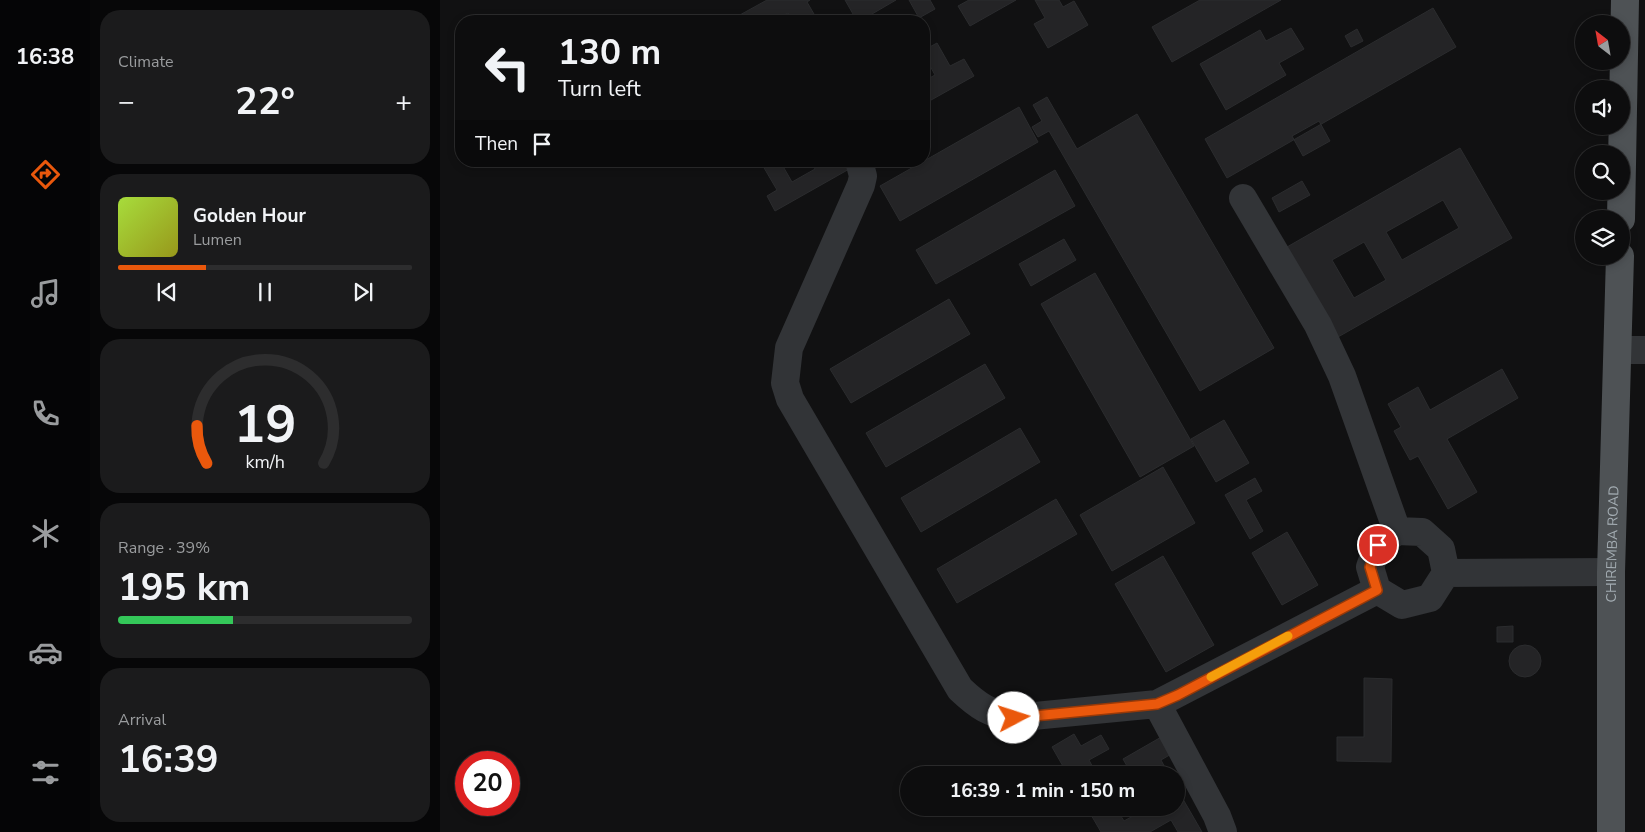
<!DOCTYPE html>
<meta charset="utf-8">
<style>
:root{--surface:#0d0d0e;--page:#1b1b1c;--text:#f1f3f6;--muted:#9a9c9e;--line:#2d2d2e;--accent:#ea580c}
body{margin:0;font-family:"Nunito Sans",sans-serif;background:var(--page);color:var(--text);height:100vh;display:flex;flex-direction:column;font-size:19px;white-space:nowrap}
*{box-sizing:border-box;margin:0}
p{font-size:16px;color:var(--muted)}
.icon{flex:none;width:28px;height:28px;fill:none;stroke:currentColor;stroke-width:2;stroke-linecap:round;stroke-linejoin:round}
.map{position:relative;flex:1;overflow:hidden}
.drawer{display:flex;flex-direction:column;gap:10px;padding:10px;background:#070708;width:350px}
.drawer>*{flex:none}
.top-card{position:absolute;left:15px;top:15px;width:475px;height:152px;border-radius:20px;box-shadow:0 2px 8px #0003,0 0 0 1px var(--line);background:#0d0d0e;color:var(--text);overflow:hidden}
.needle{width:32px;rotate:329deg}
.buttons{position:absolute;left:1135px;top:15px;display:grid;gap:10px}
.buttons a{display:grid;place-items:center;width:55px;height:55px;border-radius:50%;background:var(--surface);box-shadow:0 2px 8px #0003,0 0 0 1px var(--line);font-size:25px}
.speed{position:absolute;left:15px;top:751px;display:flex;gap:10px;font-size:25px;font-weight:700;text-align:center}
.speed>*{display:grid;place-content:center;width:65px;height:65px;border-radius:50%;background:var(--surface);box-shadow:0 2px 8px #0003,0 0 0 1px var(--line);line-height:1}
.speed .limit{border:8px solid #d22;background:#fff;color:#111}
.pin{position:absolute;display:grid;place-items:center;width:42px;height:42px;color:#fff;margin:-21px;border:2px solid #fff;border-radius:50%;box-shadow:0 1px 5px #0007}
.me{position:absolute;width:55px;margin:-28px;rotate:85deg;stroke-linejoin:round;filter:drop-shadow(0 0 4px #0008)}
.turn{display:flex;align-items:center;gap:18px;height:105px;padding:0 20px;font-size:22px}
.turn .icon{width:65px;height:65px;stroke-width:2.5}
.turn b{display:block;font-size:35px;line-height:42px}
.then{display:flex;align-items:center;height:48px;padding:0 20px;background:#0003;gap:10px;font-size:19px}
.big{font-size:38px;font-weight:700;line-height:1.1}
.drawer .card{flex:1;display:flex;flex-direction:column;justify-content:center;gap:8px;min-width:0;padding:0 18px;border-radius:20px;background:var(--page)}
.drawer .dial{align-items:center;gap:0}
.dial svg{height:130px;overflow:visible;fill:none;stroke:var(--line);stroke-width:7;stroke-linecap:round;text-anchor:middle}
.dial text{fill:var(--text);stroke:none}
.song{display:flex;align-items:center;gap:15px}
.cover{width:60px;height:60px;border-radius:8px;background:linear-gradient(135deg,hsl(80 70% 55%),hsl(60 70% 35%))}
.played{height:5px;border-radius:2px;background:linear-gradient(90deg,var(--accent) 30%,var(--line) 30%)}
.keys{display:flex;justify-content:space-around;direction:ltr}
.heat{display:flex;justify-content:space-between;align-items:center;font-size:28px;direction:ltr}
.charge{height:8px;border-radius:4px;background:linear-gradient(90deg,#34c759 39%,var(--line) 0)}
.trip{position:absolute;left:460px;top:766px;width:285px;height:50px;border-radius:25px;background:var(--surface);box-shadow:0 2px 8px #0003,0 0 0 1px var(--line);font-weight:700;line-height:50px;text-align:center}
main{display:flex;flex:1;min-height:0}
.tab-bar{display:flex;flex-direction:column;width:90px;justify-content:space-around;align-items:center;background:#050506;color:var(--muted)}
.tab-bar .icon{width:35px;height:35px}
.tab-bar .on{color:var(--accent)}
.tab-bar b{font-size:22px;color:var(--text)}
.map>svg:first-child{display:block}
.building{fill:#242426;stroke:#2b2c2e;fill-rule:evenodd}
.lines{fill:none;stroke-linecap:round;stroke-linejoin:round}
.minor{stroke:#323437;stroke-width:28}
.major{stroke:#4e5255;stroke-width:28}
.route-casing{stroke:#983908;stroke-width:12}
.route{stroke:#ea580c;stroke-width:9}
.slow{stroke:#f59e0b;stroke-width:9}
.labels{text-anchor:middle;stroke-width:5;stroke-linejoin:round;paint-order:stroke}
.street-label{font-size:14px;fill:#a3acb2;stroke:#0c0c0d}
</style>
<main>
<nav class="tab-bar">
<b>16:38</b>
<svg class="icon on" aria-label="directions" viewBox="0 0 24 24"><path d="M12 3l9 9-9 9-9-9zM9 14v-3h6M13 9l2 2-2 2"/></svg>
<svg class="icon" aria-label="music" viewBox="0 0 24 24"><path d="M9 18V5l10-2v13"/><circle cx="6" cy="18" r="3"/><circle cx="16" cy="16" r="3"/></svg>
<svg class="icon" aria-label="phone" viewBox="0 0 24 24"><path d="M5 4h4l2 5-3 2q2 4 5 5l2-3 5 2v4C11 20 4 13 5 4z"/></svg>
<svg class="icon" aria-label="climate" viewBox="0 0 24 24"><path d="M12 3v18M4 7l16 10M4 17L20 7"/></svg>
<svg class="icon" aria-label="car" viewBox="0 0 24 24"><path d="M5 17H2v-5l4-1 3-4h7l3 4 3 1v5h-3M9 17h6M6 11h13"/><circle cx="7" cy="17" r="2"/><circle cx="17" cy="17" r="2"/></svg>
<svg class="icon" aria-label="filters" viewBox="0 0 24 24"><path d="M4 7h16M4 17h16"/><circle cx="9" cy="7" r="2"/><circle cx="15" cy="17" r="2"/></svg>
</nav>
<section class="drawer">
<div class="card"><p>Climate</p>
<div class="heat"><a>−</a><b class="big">22°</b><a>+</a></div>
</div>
<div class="card">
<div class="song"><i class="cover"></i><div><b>Golden Hour</b><p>Lumen</p></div></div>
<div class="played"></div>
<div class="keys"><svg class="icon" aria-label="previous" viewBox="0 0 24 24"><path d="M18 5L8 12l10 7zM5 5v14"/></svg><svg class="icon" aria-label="pause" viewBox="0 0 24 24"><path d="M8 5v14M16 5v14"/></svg><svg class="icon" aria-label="next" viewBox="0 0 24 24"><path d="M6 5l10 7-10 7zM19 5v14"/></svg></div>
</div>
<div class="card dial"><svg viewBox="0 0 100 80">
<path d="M14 69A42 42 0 1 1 86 69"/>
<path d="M14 69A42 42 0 0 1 8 46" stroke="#ea580c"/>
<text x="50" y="56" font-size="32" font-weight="700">19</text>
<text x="50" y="72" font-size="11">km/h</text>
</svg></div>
<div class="card"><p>Range · 39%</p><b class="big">195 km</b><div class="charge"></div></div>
<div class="card"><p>Arrival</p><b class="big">16:39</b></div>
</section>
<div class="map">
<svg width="1205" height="832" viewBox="0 0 1205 832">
<rect width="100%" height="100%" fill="#111112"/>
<!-- building -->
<path class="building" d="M327,0H370L367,2L378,21H353L348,13L332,21H289Z
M405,0H456L432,14L436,21H417Z
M469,0H490L495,9L479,18Z
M529,0H576L530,26L518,6Z
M595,0H619L623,7L634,1L648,25L608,48L594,24L605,18Z
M760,0H841L732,62L712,27Z
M993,8L1016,47L787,178L765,139Z
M851,28L864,49L839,63L846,75L786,110L760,64L820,30L826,41Z
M917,29L923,41L911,47L905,36Z
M497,43L510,66L524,59L534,76L484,104V81L495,75L484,55V50Z
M607,97L637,149L697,114L834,348L760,391L609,131L598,137L592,127L602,121L593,105Z
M579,107L598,142L460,221L440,186Z
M879,121L890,141L863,156L852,136Z
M1020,148L1072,238L898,337L847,247ZM1003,200L1019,228L962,260L946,232ZM924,242L946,280L914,298L892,260Z
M320,161H340L352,182L375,169L371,161H408L411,168L335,211L327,196L337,190Z
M615,170L635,206L496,284L476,250Z
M862,181L870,195L839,212L832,198Z
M624,239L636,260L591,286L579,264Z
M655,273L754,446L700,477L601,304Z
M509,299L530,334L411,403L390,369Z
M545,364L565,398L446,467L426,433Z
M1062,369L1078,398L1007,439L1037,492L1008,509L978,456L970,460L954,431L961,427L948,404L978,387L990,410Z
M784,420L809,463L776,482L751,439Z
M580,428L600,462L481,532L461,498Z
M723,467L755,523L672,571L640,515Z
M815,478L822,491L806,500L823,531L810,539L785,495Z
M616,499L637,534L517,603L497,569Z
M847,532L878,585L842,605L812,553Z
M723,556L774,645L726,672L675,584Z
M1073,626V642H1057V627Z
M1069 661a16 16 0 1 1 32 0a16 16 0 1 1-32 0Z
M924,678L952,679L951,762L897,761V737H924Z
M634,734L641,746L661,735L669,749L649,760L657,775H628L612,747Z
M723,736L733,753L721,760L729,775H705L703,770L692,775L683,759Z
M736,787L762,832H738L731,820L710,832H661L647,808H676L684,821L707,808H736Z"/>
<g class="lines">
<!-- minor -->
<path class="minor" d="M419,161L423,176L421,185L349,348L345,383L350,399L520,689C539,707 549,713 574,718L717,704L937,590
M803,198L878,325L902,376L957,531
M1179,350H1205
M957,531L982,532L1001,549L1006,573L990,598L962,605L937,590L930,567L938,545Z
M1006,573L1171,572
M717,704L777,816L783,832"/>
<!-- major -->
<g class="major">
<path d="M1181,219L1185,0"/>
<path id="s1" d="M1171,832V572L1180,256"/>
</g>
</g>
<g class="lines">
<!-- route casing -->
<g class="route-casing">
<path id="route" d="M574,718L717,704L738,695L937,590L930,567L938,545"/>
</g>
<!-- route -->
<use href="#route" class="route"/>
<!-- slow -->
<path class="slow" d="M771,677L848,636"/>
</g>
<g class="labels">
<!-- street labels -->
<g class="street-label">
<text dy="5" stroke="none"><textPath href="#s1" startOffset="288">CHIREMBA ROAD</textPath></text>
</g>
</g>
</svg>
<div class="buttons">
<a><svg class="needle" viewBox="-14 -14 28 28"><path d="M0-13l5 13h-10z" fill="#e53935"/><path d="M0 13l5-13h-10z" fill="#9a9c9e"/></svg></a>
<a><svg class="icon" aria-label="sound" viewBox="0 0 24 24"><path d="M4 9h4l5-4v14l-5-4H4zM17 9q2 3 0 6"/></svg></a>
<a><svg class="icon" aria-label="search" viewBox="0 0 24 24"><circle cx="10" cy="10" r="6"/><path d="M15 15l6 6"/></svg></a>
<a><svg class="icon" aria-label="layers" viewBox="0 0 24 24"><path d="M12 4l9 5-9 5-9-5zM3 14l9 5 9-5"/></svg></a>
</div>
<div class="speed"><div class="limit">20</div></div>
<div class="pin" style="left:938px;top:545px;background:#d93025"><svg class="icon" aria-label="arrive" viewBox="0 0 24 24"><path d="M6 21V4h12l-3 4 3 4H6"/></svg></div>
<svg class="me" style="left:574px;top:718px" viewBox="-20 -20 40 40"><circle r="19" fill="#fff"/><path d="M0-13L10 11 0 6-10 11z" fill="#ea580c"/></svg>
<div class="trip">16:39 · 1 min · 150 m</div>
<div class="top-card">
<div class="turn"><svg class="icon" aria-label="left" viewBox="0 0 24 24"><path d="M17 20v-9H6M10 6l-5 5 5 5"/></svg><div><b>130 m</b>Turn left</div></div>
<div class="then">Then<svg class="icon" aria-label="arrive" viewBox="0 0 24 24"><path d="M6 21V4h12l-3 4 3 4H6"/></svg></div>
</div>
</div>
</main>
